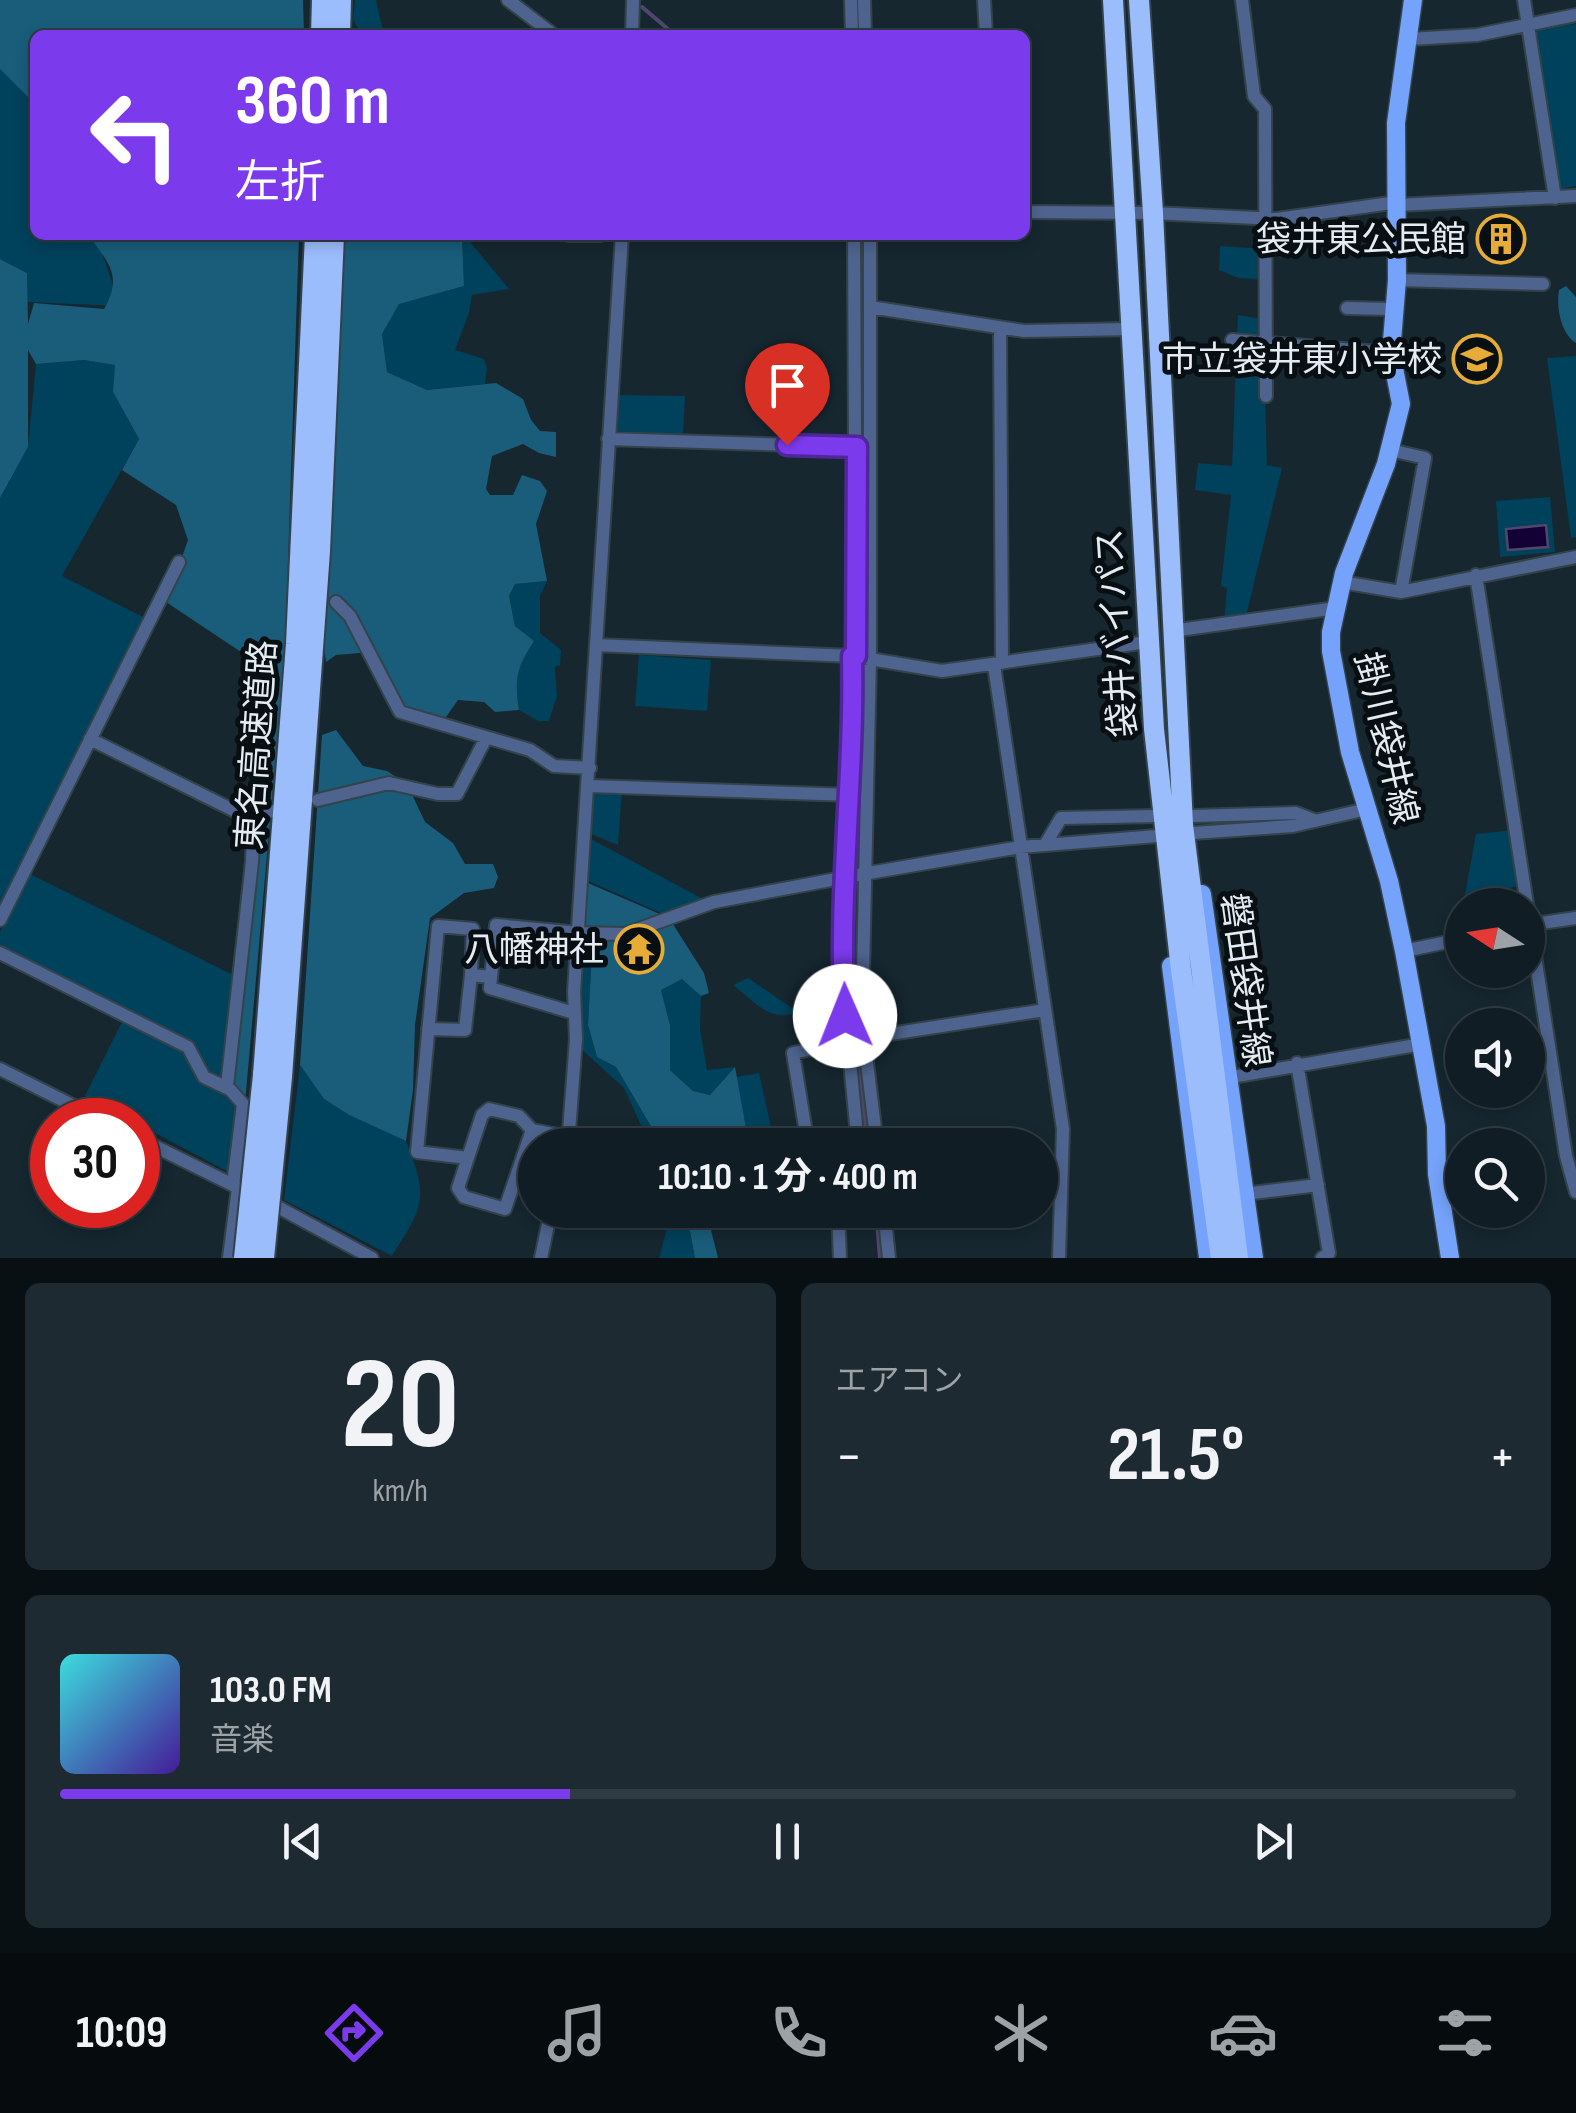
<!DOCTYPE html>
<html lang="ja">
<meta charset="utf-8">
<style>
:root{--surface:#101d24;--page:#1e2a31;--text:#f1f3f6;--muted:#9ca2a6;--line:#303b41;--accent:#7c3aed}
body{margin:0;font-family:"Sofia Sans Condensed","Noto Sans JP",sans-serif;background:var(--page);color:var(--text);height:100vh;display:flex;flex-direction:column;font-size:38px;white-space:nowrap}
*{box-sizing:border-box;margin:0}
p{font-size:32px;color:var(--muted)}
.icon{flex:none;width:55px;height:55px;fill:none;stroke:currentColor;stroke-width:2;stroke-linecap:round;stroke-linejoin:round}
.map{position:relative;height:1258px;overflow:hidden}
.details{display:flex;flex-direction:column;gap:25px;padding:25px;background:#091014;flex:1}
.details>*{flex:none}
.banner{position:absolute;left:30px;top:30px;width:1000px;height:210px;border-radius:15px;box-shadow:0 5px 15px #0003,0 0 0 2px var(--line);background:#7c3aed;color:#fff;overflow:hidden}
.needle{width:65px;rotate:282deg}
.controls{position:absolute;left:1445px;top:888px;display:grid;gap:20px}
.controls a{display:grid;place-items:center;width:100px;height:100px;border-radius:50%;background:var(--surface);box-shadow:0 5px 15px #0003,0 0 0 2px var(--line);font-size:50px}
.speed{position:absolute;left:30px;top:1098px;display:flex;gap:20px;font-size:50px;font-weight:700;text-align:center}
.speed>*{display:grid;place-content:center;width:130px;height:130px;border-radius:50%;background:var(--surface);box-shadow:0 5px 15px #0003,0 0 0 2px var(--line);line-height:1}
.speed .limit{border:15px solid #d22;background:#fff;color:#111}
.pin{position:absolute;display:grid;place-items:center;width:85px;height:85px;color:#fff;margin:-102px -42px;border-radius:50% 50% 50% 0;rotate:-45deg;box-shadow:0 0 10px #0007}
.pin .icon{rotate:45deg}
.me{position:absolute;width:110px;margin:-55px;rotate:359deg;stroke-linejoin:round;filter:drop-shadow(0 0 8px #0008)}
.turn{display:flex;align-items:center;gap:35px;height:210px;padding:0 40px;font-size:45px}
.turn .icon{width:130px;height:130px;stroke-width:2.5}
.turn b{display:block;font-size:70px;line-height:85px}
.big{font-size:75px;font-weight:700;line-height:1.1}
.details .tile{flex:1;display:flex;flex-direction:column;justify-content:center;gap:15px;min-width:0;padding:0 35px;border-radius:15px;background:var(--page)}
.details .dial{align-items:center;gap:0}
.dial b{font-size:130px;line-height:1}
.song{display:flex;align-items:center;gap:30px}
.cover{width:120px;height:120px;border-radius:15px;background:linear-gradient(135deg,hsl(180 70% 55%),hsl(260 70% 35%))}
.played{height:10px;border-radius:5px;background:linear-gradient(90deg,var(--accent) 35%,var(--line) 35%)}
.keys{display:flex;justify-content:space-around;direction:ltr}
.heat{display:flex;justify-content:space-between;align-items:center;font-size:55px;direction:ltr}
.details .tiles{flex:1;display:grid;gap:25px;grid-template-columns:1fr 1fr}
.tile:last-child{grid-column:span 2}
.trip{position:absolute;left:518px;top:1128px;width:540px;height:100px;border-radius:50px;background:var(--surface);box-shadow:0 5px 15px #0003,0 0 0 2px var(--line);font-weight:700;line-height:100px;text-align:center}
.menu{display:flex;height:160px;justify-content:space-around;align-items:center;background:#060c0e;color:var(--muted)}
.menu .icon{width:70px;height:70px}
.menu .current{color:var(--accent)}
.menu b{font-size:45px;color:var(--text)}
.map>svg:first-child{display:block}
.green{fill:#00415b}
.forest{fill:#195d7b}
.water{fill:#130034;stroke:#51476d;stroke-width:2.5}
.lines{fill:none;stroke-linecap:round;stroke-linejoin:round}
.stream{stroke:#51476d;stroke-width:4}
.minor-casing{stroke:#33434b;stroke-width:16}
.major-casing{stroke:#33434b;stroke-width:21}
.highway-casing{stroke:#33434b;stroke-width:24}
.minor{stroke:#4e648e;stroke-width:12}
.major{stroke:#75a2fa;stroke-width:18}
.highway{stroke:#9cbdfc;stroke-width:20}
.highway-bridge-casing{stroke:#33434b;stroke-width:24;stroke-linecap:butt}
.highway-bridge{stroke:#9cbdfc;stroke-width:20}
.route-casing{stroke:#51269a;stroke-width:25}
.route{stroke:#7c3aed;stroke-width:18}
.labels{text-anchor:middle;stroke-width:10;stroke-linejoin:round;paint-order:stroke}
.poi-label{font-size:35px;fill:#e2ecf2;stroke:#080f13;text-anchor:end}
.street-label{font-size:35px;fill:#e2ecf2;stroke:#080f13}
</style>
<div class="map">
<svg width="1576" height="1258" viewBox="0 0 1576 1258">
<rect width="100%" height="100%" fill="#162730"/>
<!-- green -->
<path class="green" d="M355,0H376L384,35H362L353,20Z
M0,3L35,47V235H96L120,306L27,302V273L0,259Z
M1576,24V186L1559,189L1534,30Z
M462,235H470L471,243L509,289L472,295L469,313L455,350L484,359L487,368L485,384L427,390L387,372L382,334L398,304L464,286Z
M1220,246L1265,249L1267,280L1238,278L1219,270Z
M1238,315L1263,319L1267,465L1282,468L1246,616L1224,621L1227,588L1221,586L1231,495L1195,490L1198,463L1232,466Z
M1576,356V537L1571,538L1547,358Z
M84,360L116,365L113,392L139,439L62,576L145,618L0,919V498L28,447L36,364Z
M615,395L685,396L683,434L613,431Z
M1550,497L1555,552L1500,557L1496,501Z
M547,581L540,596V633L561,650L560,665L555,667L557,696L549,721H538L519,710C514,679 517,667 533,641L515,626L509,596L515,584Z
M639,655L711,660L707,711L635,706Z
M593,789L622,790L618,845L591,834Z
M1513,830L1520,886L1492,891L1493,905H1463L1476,834Z
M589,838L703,899L668,916L584,879Z
M30,874L229,973L239,974L243,1104L234,1175L138,1124V1120H130L85,1096L122,1022L172,1040L0,947V932Z
M581,933H593L588,1025L597,1057L616,1067L662,1145H650L624,1088L579,1047Z
M682,978L701,996L700,1029L707,1070L735,1067L710,1095L693,1091L670,1070V1025L661,990Z
M748,978L798,1012C771,1024 754,1001 733,985Z
M300,1065L324,1099L349,1115L406,1141C429,1200 424,1205 392,1256L284,1200Z
M759,1073L775,1145H749L736,1077Z
M672,1210H686L695,1258H659Z"/>
<!-- forest -->
<path class="forest" d="M0,0H303L304,35H35V104L0,69Z
M88,235H299L285,652L245,1103L231,1085L257,821L256,761L247,656L166,602L188,540L176,505L122,470L139,439L113,392L115,365L84,360L36,364L28,350V447L0,498V259L27,273L28,324L34,303L104,309C123,276 109,263 88,235Z
M338,235H462L464,286L399,304L382,334L387,372L427,390L496,383L523,399L531,420L540,431L556,432V457L539,453L523,444L492,456L486,489L490,495H513L522,475L540,481L547,491L536,524L547,581L515,584L509,596L515,626L534,641C517,667 514,679 519,710L495,712L484,702L458,700L441,724L406,713L372,652L336,655L326,662L320,615Z
M1566,286L1576,297V343C1561,334 1556,307 1559,290Z
M336,730L363,766L387,771L407,784L425,822L453,843L465,864H493L498,877L494,888L464,893L430,918L415,1025L413,1090L406,1141L349,1115L324,1099L300,1065L322,735Z
M581,880L669,918L704,973L709,993L701,996L682,979L661,990L670,1025V1070L693,1091L710,1095L735,1067L749,1145H662L616,1067L597,1057L588,1025L593,934L581,933Z
M686,1210H706L718,1258H695Z"/>
<!-- water -->
<path class="water" d="M1546,525L1548,547L1508,550L1506,529Z"/>
<g class="lines">
<!-- stream -->
<path class="stream" d="M642,7L675,35
M863,235L864,295
M862,595L864,535
M854,870L860,660
M854,880L851,1001L854,1035
M855,1044L868,1145
M876,1210L880,1258"/>
<!-- minor casing -->
<g class="minor-casing">
<path id="minor" d="M508,0L554,35
M851,0L852,35
M864,0L865,35
M984,0L986,35
M1242,0L1254,96L1265,109L1266,396
M1524,0L1555,198
M632,35L633,0
M1410,39L1477,35L1576,15
M1398,205L1576,196
M1025,212L1153,213L1277,219L1398,202
M569,235H600
M854,235L856,656
M870,235V658L863,973L864,1038L877,1145
M1397,280L1543,284
M870,307L1024,331L1131,329
M1347,308L1392,309
M1000,328L1002,663
M1232,340L1391,353
M608,439L857,447
M1390,450L1425,458L1401,592
M1476,575L1566,1156L1576,1192
M1342,582L1401,592L1576,557
M336,602L350,616L400,712L530,750L554,766L590,768
M1172,631L1336,608
M596,645L852,656L942,671L1147,642
M852,656L843,989L858,1145
M994,665L1063,1129L1059,1258
M90,739L235,811L249,815L272,811
M589,786L851,795
M318,800L389,783L438,794H457L486,738
M1191,816L1296,813L1314,820
M1193,833L1293,826L1367,809
M1045,845L1061,818L1156,816
M0,920L179,562
M1528,925L1576,918
M1404,951L1462,939
M0,953L188,1047L204,1077L227,1088
M574,1013L490,988L496,925L579,933L625,934L714,902L863,874L1020,847L1157,836
M428,1029L465,1030L471,975
M1297,1063L1329,1253L1322,1258
M0,1069L102,1120
M1226,1078L1422,1044
M489,1109L519,1116L532,1130L505,1209L464,1197L458,1188L482,1115Z
M532,1130L569,1137
M138,1138L237,1187
M568,1145L576,1039L574,992L622,235
M808,1145L793,1053L864,1038L1045,1010
M468,1158L417,1152L438,926L473,929L471,975L491,977
M233,1185L243,1104L227,1086L252,862L253,834L249,815
M1244,1194L1318,1185
M265,1200L372,1258
M838,1210L840,1258
M884,1210L889,1258
M229,1258L238,1188
M541,1258L551,1210"/>
</g>
<!-- major casing -->
<g class="major-casing">
<path id="major" d="M1413,0L1396,123L1397,280L1391,353L1401,404L1386,464L1344,573L1331,632V651L1350,752L1389,881L1404,951L1436,1126L1437,1174L1450,1258
M1202,894L1254,1258
M1171,966L1208,1258"/>
</g>
<!-- highway casing -->
<g class="highway-casing">
<path id="highway" d="M1113,0L1154,729L1181,970L1221,1258
M1139,0L1153,213L1183,825L1238,1258
M321,35L322,0
M340,35L341,0
M263,1075L296,644L315,235
M282,1077L320,551L334,235"/>
</g>
<!-- minor -->
<use href="#minor" class="minor"/>
<!-- major -->
<use href="#major" class="major"/>
<!-- highway -->
<use href="#highway" class="highway"/>
<!-- highway-bridge casing -->
<g class="highway-bridge-casing">
<path id="highway-bridge" d="M244,1258L263,1075
M264,1258L282,1077"/>
</g>
<!-- highway-bridge -->
<use href="#highway-bridge" class="highway-bridge"/>
</g>
<g class="lines">
<!-- route casing -->
<g class="route-casing">
<path id="route" d="M787,445L857,447L856,656H852C855,776 837,896 845,1016"/>
</g>
<!-- route -->
<use href="#route" class="route"/>
</g>
<!-- icons -->
<defs>
<g id="building-ring" transform="scale(2.5)"><circle r="9.5" fill="#080f13" stroke="#e7ac37" stroke-width="1.5"/><path d="M-4-6H4V6H1V3H-1V6H-4ZM-2.5-4.3h1.7v1.8h-1.7ZM.8-4.3h1.7v1.8H.8ZM-2.5-1h1.7V.8h-1.7ZM.8-1h1.7V.8H.8Z" fill="#e7ac37"/></g>
<g id="school-ring" transform="scale(2.5)"><circle r="9.5" fill="#080f13" stroke="#e7ac37" stroke-width="1.5"/><path d="M0-5L7-2L0 1L-7-2ZM-4 1L0 2.5L4 1V4Q0 6-4 4Z" fill="#e7ac37"/></g>
<g id="temple-ring" transform="scale(2.5)"><circle r="9.5" fill="#080f13" stroke="#e7ac37" stroke-width="1.5"/><path d="M0-6L5-2H3V0L6.5 2.5H4V6H1.5V3h-3V6H-4V2.5H-6.5L-3 0V-2H-5Z" fill="#e7ac37"/></g>
</defs>
<g fill-rule="evenodd">
<use href="#building-ring" x="1501" y="239"/>
<use href="#school-ring" x="1477" y="359"/>
<use href="#temple-ring" x="639" y="949"/>
</g>
<g class="labels">
<!-- poi labels -->
<g class="poi-label">
<text x="1466" y="251">袋井東公民館</text>
<text x="1442" y="371">市立袋井東小学校</text>
<text x="604" y="961">八幡神社</text>
</g>
<!-- street labels -->
<g class="street-label">
<text transform="translate(1116 633) rotate(-94)" y="12">袋井バイパス</text>
<text transform="translate(1387 738) rotate(77)" y="12">掛川袋井線</text>
<text transform="translate(256 745) rotate(-86)" y="12">東名高速道路</text>
<text transform="translate(1246 980) rotate(82)" y="12">磐田袋井線</text>
</g>
</g>
</svg>
<div class="controls">
<a><svg class="needle" viewBox="-14 -14 28 28"><path d="M0-13l5 13h-10z" fill="#e53935"/><path d="M0 13l5-13h-10z" fill="#9ca2a6"/></svg></a>
<a><svg class="icon" aria-label="sound" viewBox="0 0 24 24"><path d="M4 9h4l5-4v14l-5-4H4zM17 9q2 3 0 6"/></svg></a>
<a><svg class="icon" aria-label="search" viewBox="0 0 24 24"><circle cx="10" cy="10" r="6"/><path d="M15 15l6 6"/></svg></a>
</div>
<div class="speed"><div class="limit">30</div></div>
<div class="pin" style="left:787px;top:445px;background:#d93025"><svg class="icon" aria-label="arrive" viewBox="0 0 24 24"><path d="M6 21V4h12l-3 4 3 4H6"/></svg></div>
<svg class="me" style="left:845px;top:1016px" viewBox="-20 -20 40 40"><circle r="19" fill="#fff"/><path d="M0-13L10 11 0 6-10 11z" fill="#7c3aed"/></svg>
<div class="trip">10:10 · 1 分 · 400 m</div>
<div class="banner">
<div class="turn"><svg class="icon" aria-label="left" viewBox="0 0 24 24"><path d="M17 20v-9H6M10 6l-5 5 5 5"/></svg><div><b>360 m</b>左折</div></div>
</div>
</div>
<section class="details">
<div class="tiles">
<div class="tile dial"><b>20</b><p>km/h</p></div>
<div class="tile"><p>エアコン</p>
<div class="heat"><a>−</a><b class="big">21.5°</b><a>+</a></div>
</div>
<div class="tile">
<div class="song"><i class="cover"></i><div><b>103.0 FM</b><p>音楽</p></div></div>
<div class="played"></div>
<div class="keys"><svg class="icon" aria-label="previous" viewBox="0 0 24 24"><path d="M18 5L8 12l10 7zM5 5v14"/></svg><svg class="icon" aria-label="pause" viewBox="0 0 24 24"><path d="M8 5v14M16 5v14"/></svg><svg class="icon" aria-label="next" viewBox="0 0 24 24"><path d="M6 5l10 7-10 7zM19 5v14"/></svg></div>
</div>
</div>
</section>
<nav class="menu">
<b>10:09</b>
<svg class="icon current" aria-label="directions" viewBox="0 0 24 24"><path d="M12 3l9 9-9 9-9-9zM9 14v-3h6M13 9l2 2-2 2"/></svg>
<svg class="icon" aria-label="music" viewBox="0 0 24 24"><path d="M9 18V5l10-2v13"/><circle cx="6" cy="18" r="3"/><circle cx="16" cy="16" r="3"/></svg>
<svg class="icon" aria-label="phone" viewBox="0 0 24 24"><path d="M5 4h4l2 5-3 2q2 4 5 5l2-3 5 2v4C11 20 4 13 5 4z"/></svg>
<svg class="icon" aria-label="climate" viewBox="0 0 24 24"><path d="M12 3v18M4 7l16 10M4 17L20 7"/></svg>
<svg class="icon" aria-label="car" viewBox="0 0 24 24"><path d="M5 17H2v-5l4-1 3-4h7l3 4 3 1v5h-3M9 17h6M6 11h13"/><circle cx="7" cy="17" r="2"/><circle cx="17" cy="17" r="2"/></svg>
<svg class="icon" aria-label="filters" viewBox="0 0 24 24"><path d="M4 7h16M4 17h16"/><circle cx="9" cy="7" r="2"/><circle cx="15" cy="17" r="2"/></svg>
</nav>
